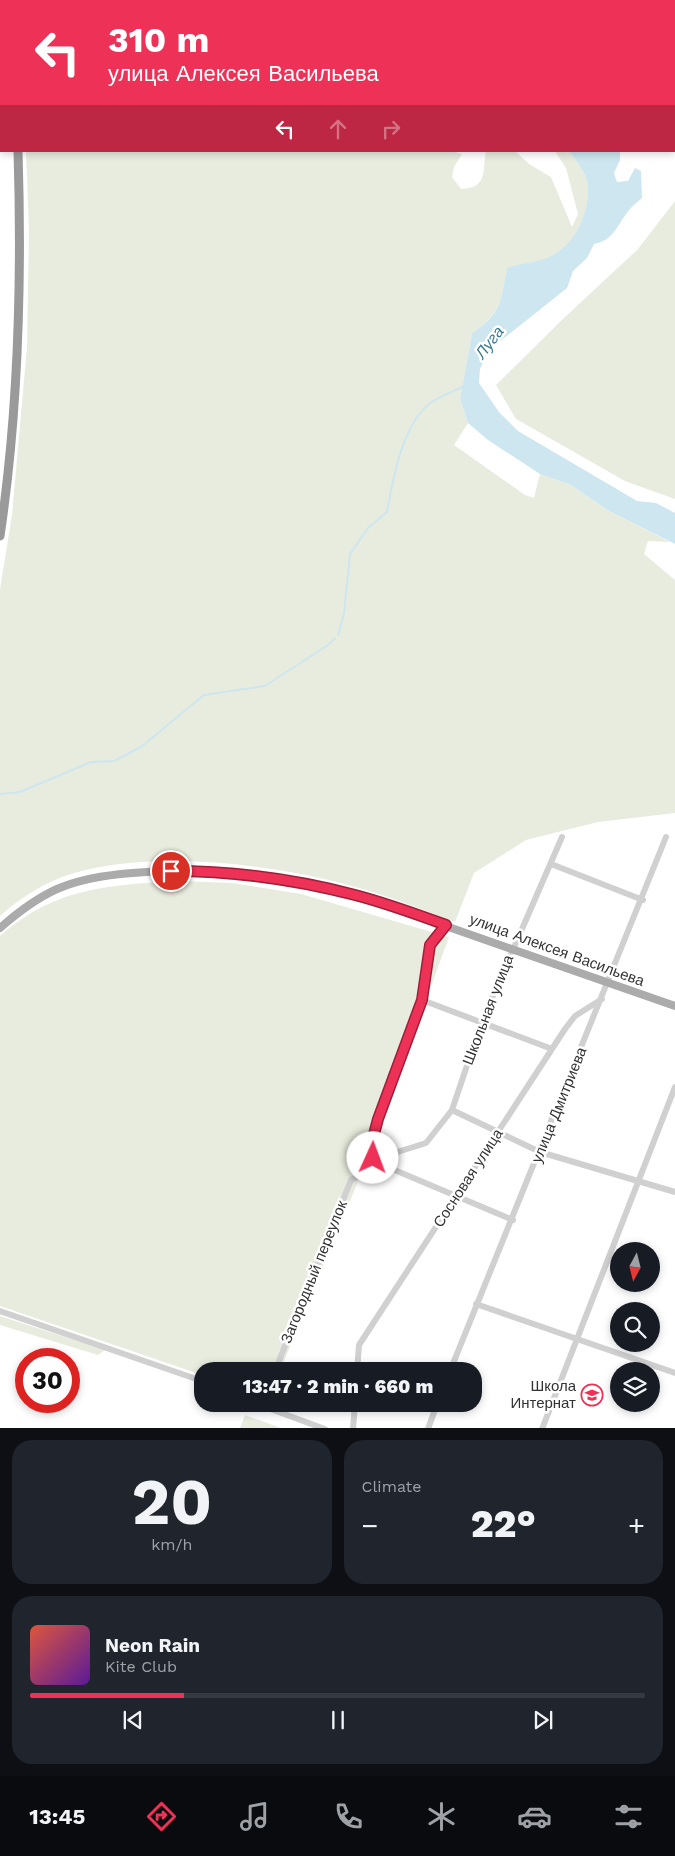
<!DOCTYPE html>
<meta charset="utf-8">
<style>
:root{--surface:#171b24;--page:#20242c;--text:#f1f3f6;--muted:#9ea1a6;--line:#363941;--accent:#ee3156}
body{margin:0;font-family:"Work Sans",sans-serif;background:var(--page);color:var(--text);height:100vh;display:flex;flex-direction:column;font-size:19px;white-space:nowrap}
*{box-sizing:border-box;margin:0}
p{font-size:16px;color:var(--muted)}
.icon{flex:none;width:28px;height:28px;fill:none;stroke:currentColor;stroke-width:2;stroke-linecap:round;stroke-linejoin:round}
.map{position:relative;height:1428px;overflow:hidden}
.details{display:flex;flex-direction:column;gap:12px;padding:12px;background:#0d0f14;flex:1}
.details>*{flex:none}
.guide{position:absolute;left:0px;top:0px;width:675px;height:152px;box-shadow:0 2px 8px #0003;background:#ee3156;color:#fff;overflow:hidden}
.needle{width:32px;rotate:187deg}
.controls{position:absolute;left:610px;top:1242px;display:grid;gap:10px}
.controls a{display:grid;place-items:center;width:50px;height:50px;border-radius:50%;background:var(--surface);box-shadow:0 2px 8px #0003;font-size:25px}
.speed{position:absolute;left:15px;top:1348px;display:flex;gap:10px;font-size:25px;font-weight:700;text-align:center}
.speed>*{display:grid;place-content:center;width:65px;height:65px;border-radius:50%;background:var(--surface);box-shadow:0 2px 8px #0003;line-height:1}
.speed .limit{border:8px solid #d22;background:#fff;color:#111}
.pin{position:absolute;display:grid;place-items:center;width:42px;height:42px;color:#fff;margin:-21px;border:2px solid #fff;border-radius:50%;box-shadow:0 1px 5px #0007}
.me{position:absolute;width:55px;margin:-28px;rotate:2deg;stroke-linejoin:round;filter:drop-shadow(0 0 4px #0008)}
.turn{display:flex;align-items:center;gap:18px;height:105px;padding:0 25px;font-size:22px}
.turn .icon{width:65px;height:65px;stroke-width:2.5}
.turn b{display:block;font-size:35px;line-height:42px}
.lanes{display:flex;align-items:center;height:48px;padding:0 25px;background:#0003;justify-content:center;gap:25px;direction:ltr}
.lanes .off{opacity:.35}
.big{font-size:38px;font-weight:800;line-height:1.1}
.details .widget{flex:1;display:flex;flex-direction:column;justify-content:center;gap:8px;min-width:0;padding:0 18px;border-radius:20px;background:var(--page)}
.details .dial{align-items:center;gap:0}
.dial b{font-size:65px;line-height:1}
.song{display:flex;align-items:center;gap:15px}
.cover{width:60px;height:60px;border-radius:8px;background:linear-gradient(135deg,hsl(10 70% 55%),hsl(270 70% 35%))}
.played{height:5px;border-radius:2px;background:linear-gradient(90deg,var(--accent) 25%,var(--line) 25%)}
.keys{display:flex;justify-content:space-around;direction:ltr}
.heat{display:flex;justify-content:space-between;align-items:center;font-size:28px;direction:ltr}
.details .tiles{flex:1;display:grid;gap:12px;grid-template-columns:1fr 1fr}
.widget:last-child{grid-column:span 2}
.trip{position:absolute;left:194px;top:1362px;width:288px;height:50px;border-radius:20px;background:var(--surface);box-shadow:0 2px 8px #0003;font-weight:800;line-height:50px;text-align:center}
.tabs{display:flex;height:80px;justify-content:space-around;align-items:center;background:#090b0e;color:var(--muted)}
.tabs .icon{width:35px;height:35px}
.tabs .on{color:var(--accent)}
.tabs b{font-size:22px;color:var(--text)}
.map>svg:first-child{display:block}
.green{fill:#e8ecde}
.water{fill:#cde6ef}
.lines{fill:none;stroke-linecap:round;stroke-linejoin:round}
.stream{stroke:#cde6ef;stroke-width:2}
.minor{stroke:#d0d0d0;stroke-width:6}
.major{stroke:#ababab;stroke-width:8}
.highway{stroke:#9a9a9a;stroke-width:9}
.route-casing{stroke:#9b2038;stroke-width:12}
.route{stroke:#ee3156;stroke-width:9}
.labels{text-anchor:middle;stroke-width:5;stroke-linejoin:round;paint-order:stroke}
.street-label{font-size:15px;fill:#333;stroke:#fff}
.poi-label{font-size:15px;fill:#333;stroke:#fff;text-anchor:end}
.water-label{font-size:16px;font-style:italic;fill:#397b94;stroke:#fff}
</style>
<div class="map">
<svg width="675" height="1429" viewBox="0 0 675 1429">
<rect width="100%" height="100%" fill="#fff"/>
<!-- green -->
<path class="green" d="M23,0H572L571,1Z
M606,0H675V121L674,1Z
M26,151H451L462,154L454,167L452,177L461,189C489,188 482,170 486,151H515L529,164L551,177L572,227L578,214L566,168L555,151H569C577,162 587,174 588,188C589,213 576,242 555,255C541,263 522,262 507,268C500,302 502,312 472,333L460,399L468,423L454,445L525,495L534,498L540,474L571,485L609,511L670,542L648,541L644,554L675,580V813L598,822L526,840L474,873L455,922C423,910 391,897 359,888C276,864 154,849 71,874C45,882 20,898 0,916V589L12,515L27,347L29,231Z
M675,201V499L625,481L516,419L496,385L566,316L638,249Z
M180,881L233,883L301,894L449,937L375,1140L280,1371H202V1375L0,1306V936C56,887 109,885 180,881Z
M0,1316L105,1350L98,1355L0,1325Z
M245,1415L281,1428H240Z"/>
<!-- water -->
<path class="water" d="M569,151H620V160L614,173L617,182L628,181L635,168L641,171L642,198C638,202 633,205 630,209C617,224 615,240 594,244L587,258L573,271L567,288L489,350L480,369L479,383L499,412L518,431L637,501L656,503L675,513V544L609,511L571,485L540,474L488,440L468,423L460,399L472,333C503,312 500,301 507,268C522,262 541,263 555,254C576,242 589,212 588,188C587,174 577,162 569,151Z"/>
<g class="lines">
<!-- stream -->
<path class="stream" d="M338,635L344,614L350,554L368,528L387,512C393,479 402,426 429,404C439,396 453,392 464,386
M0,794L20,792L91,762L114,761L141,747L204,695L265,686L328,645L335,638"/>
<!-- minor -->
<path class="minor" d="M551,864L643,900
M422,1000L552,1049
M452,1110L540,1152L675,1192
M372 1156a8 8 0 1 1 16 0a8 8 0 1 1-16 0Z
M374,1151L373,1138L378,1119L422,1000L430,945L446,925
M388,1155L426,1143L452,1110L482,1021L562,837
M476,1304L675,1373
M0,1311L202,1381
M275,1371L351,1180L378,1163L513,1220
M357,1371L359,1345L565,1029L575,1016L602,999
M450,1371L666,837
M257,1404L325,1429
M353,1429L355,1404
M428,1429L437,1404
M542,1429L675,1087"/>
<!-- major -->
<path class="major" d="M0,928C17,913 35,899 57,889C85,877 115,874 146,872C218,868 287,879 357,895L675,1006"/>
<!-- highway -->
<path class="highway" d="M13,0V1
M0,536C19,408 22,280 18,151"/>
</g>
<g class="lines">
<!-- route casing -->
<g class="route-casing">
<path id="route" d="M171,871C233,871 294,879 355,895C386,903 416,914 446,925L430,945L422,1000L378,1119L373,1138V1158"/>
</g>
<!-- route -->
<use href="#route" class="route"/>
</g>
<!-- icons -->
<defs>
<g id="school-ring" transform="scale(1.125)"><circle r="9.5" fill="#fff" stroke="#ee3156" stroke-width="1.5"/><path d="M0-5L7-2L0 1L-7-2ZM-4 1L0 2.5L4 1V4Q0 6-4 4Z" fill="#ee3156"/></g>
</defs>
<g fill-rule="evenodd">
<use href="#school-ring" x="592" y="1395"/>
</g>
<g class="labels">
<!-- street labels -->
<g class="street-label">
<text transform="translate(557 950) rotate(20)" y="5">улица Алексея Васильева</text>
<text transform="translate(488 1010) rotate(-69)" y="5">Школьная улица</text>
<text transform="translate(559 1105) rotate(-68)" y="5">улица Дмитриева</text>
<text transform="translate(468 1178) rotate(-57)" y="5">Сосновая улица</text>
<text transform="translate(314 1272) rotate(-68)" y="5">Загородный переулок</text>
</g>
<!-- poi labels -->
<g class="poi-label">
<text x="576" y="1391">Школа<tspan x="576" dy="17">Интернат</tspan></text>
</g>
<!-- water labels -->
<g class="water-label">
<text transform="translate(489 342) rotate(-53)" y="6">Луга</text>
</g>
</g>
</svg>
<div class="controls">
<a><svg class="needle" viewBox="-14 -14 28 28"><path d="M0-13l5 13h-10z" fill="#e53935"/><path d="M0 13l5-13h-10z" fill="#9ea1a6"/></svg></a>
<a><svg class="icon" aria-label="search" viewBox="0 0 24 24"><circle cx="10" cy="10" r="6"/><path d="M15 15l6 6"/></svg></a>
<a><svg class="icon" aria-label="layers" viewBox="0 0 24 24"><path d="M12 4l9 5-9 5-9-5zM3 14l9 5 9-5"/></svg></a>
</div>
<div class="speed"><div class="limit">30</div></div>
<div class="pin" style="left:171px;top:871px;background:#d93025"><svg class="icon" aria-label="arrive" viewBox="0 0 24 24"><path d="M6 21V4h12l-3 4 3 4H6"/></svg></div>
<svg class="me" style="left:373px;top:1158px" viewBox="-20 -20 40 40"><circle r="19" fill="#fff"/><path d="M0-13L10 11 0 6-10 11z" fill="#ee3156"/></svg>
<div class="trip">13:47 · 2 min · 660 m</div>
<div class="guide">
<div class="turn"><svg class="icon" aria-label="left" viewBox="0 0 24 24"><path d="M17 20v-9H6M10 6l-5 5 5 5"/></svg><div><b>310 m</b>улица Алексея Васильева</div></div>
<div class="lanes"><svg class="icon" aria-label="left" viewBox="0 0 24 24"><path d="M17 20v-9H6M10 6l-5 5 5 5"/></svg><svg class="icon off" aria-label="ahead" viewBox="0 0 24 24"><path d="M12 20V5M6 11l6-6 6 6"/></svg><svg class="icon off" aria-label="right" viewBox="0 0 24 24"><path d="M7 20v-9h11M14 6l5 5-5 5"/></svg></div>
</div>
</div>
<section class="details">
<div class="tiles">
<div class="widget dial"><b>20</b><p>km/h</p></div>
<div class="widget"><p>Climate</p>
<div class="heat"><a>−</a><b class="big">22°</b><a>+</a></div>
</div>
<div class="widget">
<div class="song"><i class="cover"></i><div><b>Neon Rain</b><p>Kite Club</p></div></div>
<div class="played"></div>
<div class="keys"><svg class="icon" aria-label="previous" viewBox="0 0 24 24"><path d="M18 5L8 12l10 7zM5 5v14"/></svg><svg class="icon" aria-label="pause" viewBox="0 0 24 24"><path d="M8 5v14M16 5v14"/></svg><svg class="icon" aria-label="next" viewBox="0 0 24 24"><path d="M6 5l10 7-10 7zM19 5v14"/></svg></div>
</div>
</div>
</section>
<nav class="tabs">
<b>13:45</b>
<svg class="icon on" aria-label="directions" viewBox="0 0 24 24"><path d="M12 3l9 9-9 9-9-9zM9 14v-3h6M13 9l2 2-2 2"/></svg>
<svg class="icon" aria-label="music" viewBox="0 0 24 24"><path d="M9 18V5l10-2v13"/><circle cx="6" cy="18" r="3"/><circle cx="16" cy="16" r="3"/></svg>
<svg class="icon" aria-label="phone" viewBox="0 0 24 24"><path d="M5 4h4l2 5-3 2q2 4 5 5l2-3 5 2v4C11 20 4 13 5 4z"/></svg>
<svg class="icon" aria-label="climate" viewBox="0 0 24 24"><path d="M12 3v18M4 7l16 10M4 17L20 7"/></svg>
<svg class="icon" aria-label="car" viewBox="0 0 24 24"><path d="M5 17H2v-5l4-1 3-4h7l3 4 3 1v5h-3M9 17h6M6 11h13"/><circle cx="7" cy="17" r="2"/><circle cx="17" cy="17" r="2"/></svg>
<svg class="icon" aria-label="filters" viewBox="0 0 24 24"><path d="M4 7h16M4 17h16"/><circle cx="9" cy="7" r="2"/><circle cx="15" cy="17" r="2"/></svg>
</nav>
